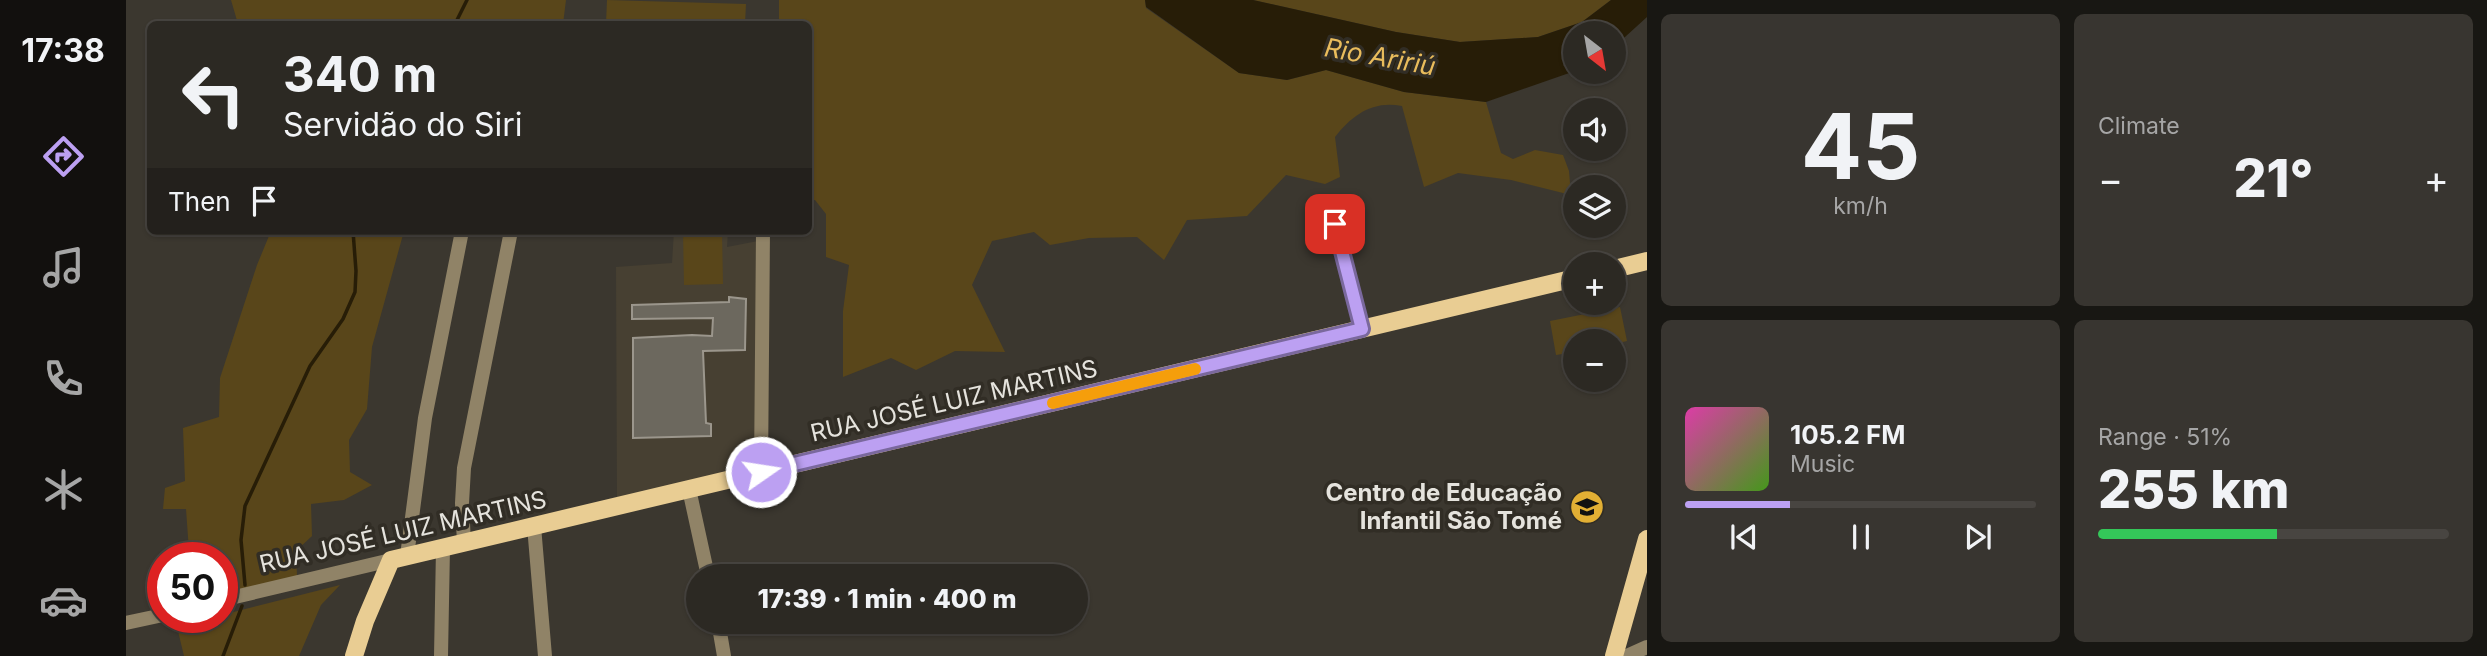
<!DOCTYPE html>
<meta charset="utf-8">
<style>
:root{--surface:#2c2923;--page:#383530;--text:#f1f3f6;--muted:#a6a6a6;--line:#484541;--accent:#bca0f2}
body{margin:0;font-family:Inter,sans-serif;background:var(--page);color:var(--text);height:100vh;display:flex;flex-direction:column;font-size:26px;white-space:nowrap}
*{box-sizing:border-box;margin:0}
p{font-size:23px;color:var(--muted)}
.icon{flex:none;width:38px;height:38px;fill:none;stroke:currentColor;stroke-width:2;stroke-linecap:round;stroke-linejoin:round}
.map{position:relative;flex:1;overflow:hidden}
.panel{display:flex;flex-direction:column;gap:14px;padding:14px;background:#181713;width:840px}
.panel>*{flex:none}
.hud{position:absolute;left:21px;top:21px;width:665px;height:214px;border-radius:10px;box-shadow:0 2px 5px #0004,0 0 0 2px var(--line);background:#2c2923;color:var(--text);overflow:hidden}
.needle{width:46px;rotate:149deg}
.buttons{position:absolute;left:1437px;top:21px;display:grid;gap:14px}
.buttons a{display:grid;place-items:center;width:63px;height:63px;border-radius:50%;background:var(--surface);box-shadow:0 2px 5px #0004,0 0 0 2px var(--line);font-size:35px}
.speed{position:absolute;left:21px;top:542px;display:flex;gap:14px;font-size:35px;font-weight:700;text-align:center}
.speed>*{display:grid;place-content:center;width:91px;height:91px;border-radius:50%;background:var(--surface);box-shadow:0 2px 5px #0004,0 0 0 2px var(--line);line-height:1}
.speed .limit{border:10px solid #d22;background:#fff;color:#111}
.pin{position:absolute;display:grid;place-items:center;width:60px;height:60px;color:#fff;margin:-30px;border-radius:14px;box-shadow:0 4px 10px #0006}
.me{position:absolute;width:77px;margin:-38px;rotate:77deg;stroke-linejoin:round;filter:drop-shadow(0 0 5px #0008)}
.turn{display:flex;align-items:center;gap:24px;height:147px;padding:0 21px;font-size:32px}
.turn .icon{width:91px;height:91px;stroke-width:2.5}
.turn b{display:block;font-size:49px;line-height:60px}
.then{display:flex;align-items:center;height:66px;padding:0 21px;background:#0003;gap:14px;font-size:26px}
.big{font-size:52px;font-weight:800;line-height:1.1}
.panel .widget{flex:1;display:flex;flex-direction:column;justify-content:center;gap:10px;min-width:0;padding:0 24px;border-radius:10px;background:var(--page)}
.panel .dial{align-items:center;gap:0}
.dial b{font-size:91px;line-height:1}
.song{display:flex;align-items:center;gap:21px}
.cover{width:84px;height:84px;border-radius:10px;background:linear-gradient(135deg,hsl(320 70% 55%),hsl(100 70% 35%))}
.played{height:7px;border-radius:4px;background:linear-gradient(90deg,var(--accent) 30%,var(--line) 30%)}
.keys{display:flex;justify-content:space-around;direction:ltr}
.heat{display:flex;justify-content:space-between;align-items:center;font-size:38px;direction:ltr}
.charge{height:10px;border-radius:5px;background:linear-gradient(90deg,#34c759 51%,var(--line) 0)}
.panel .tiles{flex:1;display:grid;gap:14px;grid-template-columns:repeat(2,1fr)}
.trip{position:absolute;left:560px;top:564px;width:402px;height:70px;border-radius:35px;background:var(--surface);box-shadow:0 2px 5px #0004,0 0 0 2px var(--line);font-weight:800;line-height:70px;text-align:center}
main{display:flex;flex:1;min-height:0}
.tabs{display:flex;flex-direction:column;width:126px;justify-content:space-around;align-items:center;background:#12100e;color:var(--muted)}
.tabs .icon{width:49px;height:49px}
.tabs .active{color:var(--accent)}
.tabs b{font-size:32px;color:var(--text)}
.map>svg:first-child{display:block}
.built{fill:#474032}
.green{fill:#59461a}
.water{fill:#271d07}
.lines{fill:none;stroke-linecap:round;stroke-linejoin:round}
.stream{stroke:#271d07;stroke-width:3.5}
.building{fill:#6c685e;stroke:#9b968c;stroke-width:2}
.minor{stroke:#908367;stroke-width:14}
.major{stroke:#e9cd93;stroke-width:18}
.route-casing{stroke:#7a689d;stroke-width:18}
.route{stroke:#bca0f2;stroke-width:12}
.slow{stroke:#f59e0b;stroke-width:12}
.labels{text-anchor:middle;stroke-width:7;stroke-linejoin:round;paint-order:stroke}
.street-label{font-size:24px;fill:#e5e3dd;stroke:#312d25}
.poi-label{font-size:24px;font-weight:bold;fill:#e5e3dd;stroke:#312d25;text-anchor:end}
.water-label{font-size:26px;font-style:italic;fill:#e9bc5c;stroke:#312d25}
</style>
<main>
<nav class="tabs">
<b>17:38</b>
<svg class="icon active" aria-label="directions" viewBox="0 0 24 24"><path d="M12 3l9 9-9 9-9-9zM9 14v-3h6M13 9l2 2-2 2"/></svg>
<svg class="icon" aria-label="music" viewBox="0 0 24 24"><path d="M9 18V5l10-2v13"/><circle cx="6" cy="18" r="3"/><circle cx="16" cy="16" r="3"/></svg>
<svg class="icon" aria-label="phone" viewBox="0 0 24 24"><path d="M5 4h4l2 5-3 2q2 4 5 5l2-3 5 2v4C11 20 4 13 5 4z"/></svg>
<svg class="icon" aria-label="climate" viewBox="0 0 24 24"><path d="M12 3v18M4 7l16 10M4 17L20 7"/></svg>
<svg class="icon" aria-label="car" viewBox="0 0 24 24"><path d="M5 17H2v-5l4-1 3-4h7l3 4 3 1v5h-3M9 17h6M6 11h13"/><circle cx="7" cy="17" r="2"/><circle cx="17" cy="17" r="2"/></svg>
</nav>
<div class="map">
<svg width="1521" height="656" viewBox="0 0 1521 656">
<rect width="100%" height="100%" fill="#3b372f"/>
<!-- built -->
<path class="built" d="M548,231H602L601,247L632,241L634,466L491,501L490,267L546,263Z"/>
<!-- green -->
<path class="green" d="M105,0H440L437,24H112Z
M481,0L620,4L619,24H480Z
M653,0H1019L1020,8L1113,73L1161,80L1200,70L1278,92L1360,102L1375,153L1387,159L1409,150L1437,155L1443,171L1445,195L1385,180L1332,173L1298,187L1276,106C1247,100 1226,115 1209,137L1214,177L1199,184L1160,175L1121,216L1061,220L1038,260L1011,237L963,238L924,245L908,232L866,241L846,285L879,352L829,351L790,370L765,358L717,377V311L723,265L700,257V214L689,200H683L682,24H653Z
M1127,0H1485L1456,22L1412,37L1334,42L1270,32Z
M145,231H278L246,347L241,409L223,440L224,472L246,485L218,500L185,504L186,536L170,551L171,576L96,594V558H58L63,551L60,509H37L39,488L59,481L57,428L93,417L94,378L131,265Z
M557,231H596L597,284L558,285Z
M1494,307L1501,341L1488,344V341H1449V352L1430,355L1424,321Z
M214,585L195,605L173,656H58L51,627L87,618H96V615Z"/>
<!-- water -->
<path class="water" d="M1019,0H1127L1270,32L1334,42L1412,37L1456,22L1485,0H1521V17L1488,47V33H1449V71L1360,102L1278,92L1200,70L1161,80L1113,73L1020,7Z"/>
<g class="lines">
<!-- stream -->
<path class="stream" d="M329,24L341,0
M119,585L115,540L119,506L184,366L217,319L229,292L230,271L227,231
M97,656L116,606"/>
</g>
<!-- building -->
<path class="building" d="M603,297L620,299L619,350L577,351L580,423L585,424V436L507,438V338L566,335L586,336L587,318L506,319V305L603,302Z"/>
<g class="lines">
<!-- minor -->
<path class="minor" d="M1208,224L1236,329
M635,472L637,231
M563,489L582,576
M408,526L419,656
M338,543L336,503L338,468L385,231
M281,556L299,418L336,231
M96,600L265,560
M592,621L598,656
M0,623L37,615
M315,656L317,548
M1501,656L1521,647"/>
<!-- major -->
<path class="major" d="M1488,269L1521,261
M228,656L239,621L265,560L1449,278
M1488,656L1521,539"/>
</g>
<g class="lines">
<!-- route casing -->
<g class="route-casing">
<path id="route" d="M635,472L1236,329L1209,224"/>
</g>
<!-- route -->
<use href="#route" class="route"/>
<!-- slow -->
<path class="slow" d="M927,403L1069,369"/>
</g>
<!-- icons -->
<defs>
<g id="school-disc" transform="scale(1.75)"><circle r="9.5" fill="#e2af34" stroke="#312d25"/><path d="M0-5L7-2L0 1L-7-2ZM-4 1L0 2.5L4 1V4Q0 6-4 4Z" fill="#111"/></g>
</defs>
<g fill-rule="evenodd">
<use href="#school-disc" x="1461" y="507"/>
</g>
<g class="labels">
<!-- street labels -->
<g class="street-label">
<text transform="translate(828 401) rotate(-13)" y="8">RUA JOSÉ LUIZ MARTINS</text>
<text transform="translate(277 532) rotate(-13)" y="8">RUA JOSÉ LUIZ MARTINS</text>
</g>
<!-- poi labels -->
<g class="poi-label">
<text x="1436" y="501">Centro de Educação<tspan x="1436" dy="28">Infantil São Tomé</tspan></text>
</g>
<!-- water labels -->
<g class="water-label">
<text transform="translate(1254 57) rotate(10)" y="9">Rio Aririú</text>
</g>
</g>
</svg>
<div class="buttons">
<a><svg class="needle" viewBox="-14 -14 28 28"><path d="M0-13l5 13h-10z" fill="#e53935"/><path d="M0 13l5-13h-10z" fill="#a6a6a6"/></svg></a>
<a><svg class="icon" aria-label="sound" viewBox="0 0 24 24"><path d="M4 9h4l5-4v14l-5-4H4zM17 9q2 3 0 6"/></svg></a>
<a><svg class="icon" aria-label="layers" viewBox="0 0 24 24"><path d="M12 4l9 5-9 5-9-5zM3 14l9 5 9-5"/></svg></a>
<a>+</a>
<a>−</a>
</div>
<div class="speed"><div class="limit">50</div></div>
<div class="pin" style="left:1209px;top:224px;background:#d93025"><svg class="icon" aria-label="arrive" viewBox="0 0 24 24"><path d="M6 21V4h12l-3 4 3 4H6"/></svg></div>
<svg class="me" style="left:635px;top:472px" viewBox="-20 -20 40 40"><circle r="17" fill="#bca0f2" stroke="#fff" stroke-width="3"/><path d="M0-11L8 9 0 5-8 9z" fill="#fff"/></svg>
<div class="trip">17:39 · 1 min · 400 m</div>
<div class="hud">
<div class="turn"><svg class="icon" aria-label="left" viewBox="0 0 24 24"><path d="M17 20v-9H6M10 6l-5 5 5 5"/></svg><div><b>340 m</b>Servidão do Siri</div></div>
<div class="then">Then<svg class="icon" aria-label="arrive" viewBox="0 0 24 24"><path d="M6 21V4h12l-3 4 3 4H6"/></svg></div>
</div>
</div>
<section class="panel">
<div class="tiles">
<div class="widget dial"><b>45</b><p>km/h</p></div>
<div class="widget"><p>Climate</p>
<div class="heat"><a>−</a><b class="big">21°</b><a>+</a></div>
</div>
<div class="widget">
<div class="song"><i class="cover"></i><div><b>105.2 FM</b><p>Music</p></div></div>
<div class="played"></div>
<div class="keys"><svg class="icon" aria-label="previous" viewBox="0 0 24 24"><path d="M18 5L8 12l10 7zM5 5v14"/></svg><svg class="icon" aria-label="pause" viewBox="0 0 24 24"><path d="M8 5v14M16 5v14"/></svg><svg class="icon" aria-label="next" viewBox="0 0 24 24"><path d="M6 5l10 7-10 7zM19 5v14"/></svg></div>
</div>
<div class="widget"><p>Range · 51%</p><b class="big">255 km</b><div class="charge"></div></div>
</div>
</section>
</main>
